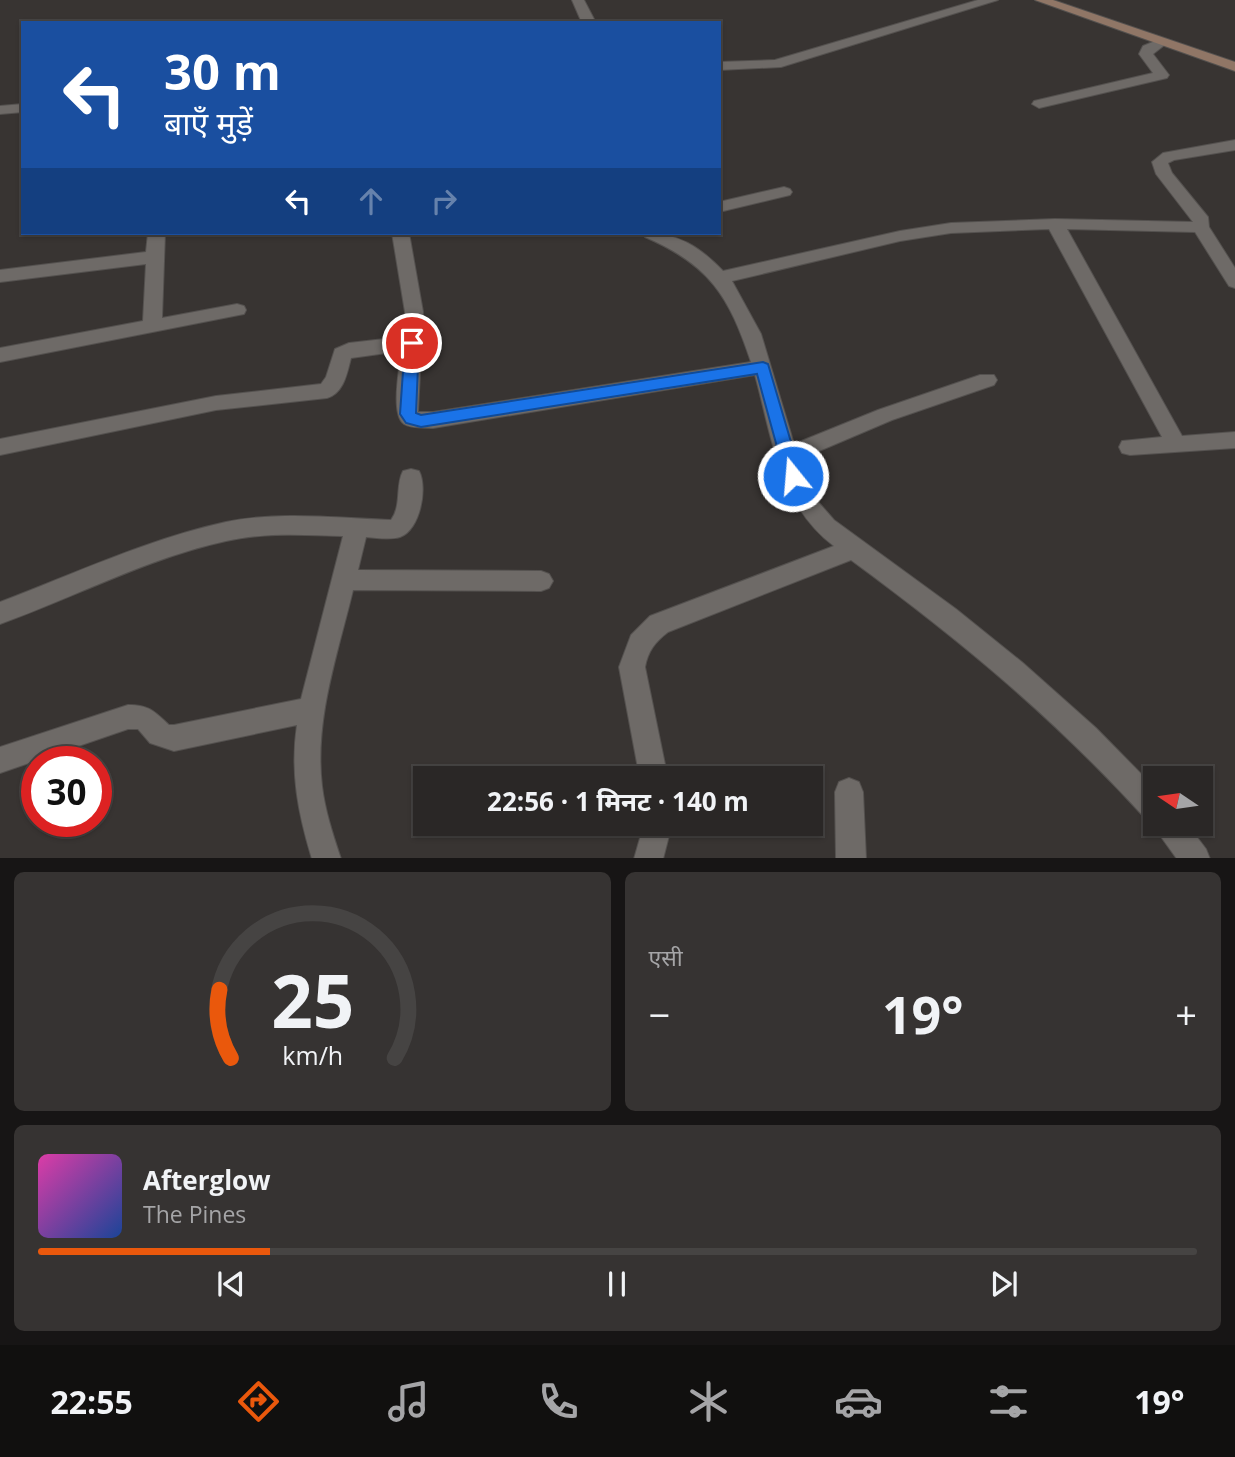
<!DOCTYPE html>
<html lang="hi">
<meta charset="utf-8">
<style>
:root{--surface:#2a2726;--page:#363332;--text:#f1f3f6;--muted:#a5a5a7;--line:#464443;--accent:#ea580c}
body{margin:0;font-family:"Open Sans","Noto Sans Devanagari",sans-serif;background:var(--page);color:var(--text);height:100vh;display:flex;flex-direction:column;font-size:26px;white-space:nowrap}
*{box-sizing:border-box;margin:0}
p{font-size:23px;color:var(--muted)}
.icon{flex:none;width:38px;height:38px;fill:none;stroke:currentColor;stroke-width:2;stroke-linecap:round;stroke-linejoin:round}
.map{position:relative;height:858px;overflow:hidden}
.sheet{display:flex;flex-direction:column;gap:14px;padding:14px;background:#171515;flex:1}
.sheet>*{flex:none}
.banner{position:absolute;left:21px;top:21px;width:700px;height:214px;border-radius:0px;box-shadow:0 2px 5px #0004,0 0 0 2px var(--line);background:#1a4fa0;color:#fff;overflow:hidden}
.needle{width:46px;rotate:283deg}
.tools{position:absolute;left:1143px;top:766px;display:grid;gap:14px}
.tools a{display:grid;place-items:center;width:70px;height:70px;border-radius:0px;background:var(--surface);box-shadow:0 2px 5px #0004,0 0 0 2px var(--line);font-size:35px}
.speed{position:absolute;left:21px;top:746px;display:flex;gap:14px;font-size:35px;font-weight:700;text-align:center}
.speed>*{display:grid;place-content:center;width:91px;height:91px;border-radius:50%;background:var(--surface);box-shadow:0 2px 5px #0004,0 0 0 2px var(--line);line-height:1}
.speed .limit{border:10px solid #d22;background:#fff;color:#111}
.pin{position:absolute;display:grid;place-items:center;width:60px;height:60px;color:#fff;margin:-30px;border:4px solid #fff;border-radius:50%;box-shadow:0 2px 7px #0007}
.me{position:absolute;width:77px;margin:-38px;rotate:343deg;stroke-linejoin:round;filter:drop-shadow(0 0 5px #0008)}
.turn{display:flex;align-items:center;gap:24px;height:147px;padding:0 28px;font-size:32px}
.turn .icon{width:91px;height:91px;stroke-width:2.5}
.turn b{display:block;font-size:49px;line-height:60px}
.lanes{display:flex;align-items:center;height:66px;padding:0 28px;background:#0003;justify-content:center;gap:35px;direction:ltr}
.lanes .off{opacity:.35}
.big{font-size:52px;font-weight:700;line-height:1.1}
.sheet .widget{flex:1;display:flex;flex-direction:column;justify-content:center;gap:10px;min-width:0;padding:0 24px;border-radius:10px;background:var(--page)}
.sheet .dial{align-items:center;gap:0}
.dial svg{height:182px;overflow:visible;fill:none;stroke:var(--line);stroke-width:7;stroke-linecap:round;text-anchor:middle}
.dial text{fill:var(--text);stroke:none}
.song{display:flex;align-items:center;gap:21px}
.cover{width:84px;height:84px;border-radius:10px;background:linear-gradient(135deg,hsl(320 70% 55%),hsl(220 70% 35%))}
.played{height:7px;border-radius:4px;background:linear-gradient(90deg,var(--accent) 20%,var(--line) 20%)}
.keys{display:flex;justify-content:space-around;direction:ltr}
.heat{display:flex;justify-content:space-between;align-items:center;font-size:38px;direction:ltr}
.sheet .tiles{flex:1;display:grid;gap:14px;grid-template-columns:1fr 1fr}
.widget:last-child{grid-column:span 2}
.trip{position:absolute;left:413px;top:766px;width:410px;height:70px;border-radius:0px;background:var(--surface);box-shadow:0 2px 5px #0004,0 0 0 2px var(--line);font-weight:700;line-height:70px;text-align:center}
.menu{display:flex;height:112px;justify-content:space-around;align-items:center;background:#11100f;color:var(--muted)}
.menu .icon{width:49px;height:49px}
.menu .selected{color:var(--accent)}
.menu b{font-size:32px;color:var(--text)}
.map>svg:first-child{display:block}
.lines{fill:none;stroke-linecap:round;stroke-linejoin:round}
.street-casing{stroke:#54514f;stroke-width:2}
.secondary-casing{stroke:#54514f;stroke-width:2}
.street{fill:#6e6a67;fill-rule:evenodd}
.secondary{fill:#907666;fill-rule:evenodd}
.route{fill:#1a73e8;stroke:#114b97;stroke-width:2}
</style>
<div class="map">
<svg width="1235" height="859" viewBox="0 0 1235 859">
<rect width="100%" height="100%" fill="#383432"/>
<g class="lines">
<!-- street casing -->
<g class="street-casing">
<path id="street" d="M572,0H584L596,23H582Z
M978,0H998L781,67L719,70V62L775,60Z
M1160,39L1167,43L1153,54L1169,75L1167,78L1039,108L1032,104L1034,101L1153,73L1139,54L1143,46Z
M23,104V112L0,114V106Z
M1235,140V150L1174,160L1168,163L1172,173L1208,217L1209,227L1235,268V288L1229,286L1195,232L1067,229L1182,436L1235,432V448L1130,455L1122,453L1119,447L1122,441L1162,437L1049,229L951,233L900,241L732,281L761,334L794,444L878,410L980,375H994L997,380L994,385L892,420L798,460L813,496L834,520L956,609L1023,663L1096,728L1155,788V822L1145,818C1054,718 960,640 851,560L668,632C655,642 648,651 645,667L668,779H640L619,667L631,635L650,616L834,546C779,505 772,437 755,375L433,428C425,427 411,429 404,424C390,414 400,367 401,351L351,358C347,373 344,393 327,398L216,410L0,455V439L216,396L321,384L326,377L335,349L349,343L402,337L405,312L392,233H409L423,312L418,412H433L751,362C729,296 710,265 645,237L643,233C678,233 699,246 723,271L900,231L951,223L1055,219L1193,222L1156,174L1152,162L1163,153Z
M784,187L790,189L792,192L790,195L719,212V202Z
M148,233H165L162,318L237,304L244,306L246,310L244,314L0,362V348L143,321L146,264L0,282V270L146,252Z
M411,469L419,471C428,488 420,530 400,537C390,540 377,538 366,537L358,570L541,571L549,574L553,581L549,588L541,591L353,590C338,653 314,720 322,786C325,811 333,835 341,859H312C298,813 290,772 297,725L174,751L150,743L138,729H128L0,773V747L128,705C149,705 154,711 169,725H174L301,699L343,536C305,535 264,532 226,541C148,558 75,597 0,624V602C74,574 148,539 226,522C280,511 337,518 391,520C402,505 395,486 403,471Z
M849,778L859,782L863,792L866,859H836L835,792L839,782Z
M644,824H672L663,859H634Z
M1155,824H1187L1206,849L1210,859H1177L1159,834Z"/>
</g>
<!-- secondary casing -->
<g class="secondary-casing">
<path id="secondary" d="M1035,0H1053L1235,62V71Z"/>
</g>
<!-- street -->
<use href="#street" class="street"/>
<!-- secondary -->
<use href="#secondary" class="secondary"/>
</g>
<!-- route -->
<path class="route" d="M412,338L419,343L416,413L421,415L763,362L768,364L801,476L799,480H787L785,476L757,374L421,427L406,423L400,414L405,343Z"/>
</svg>
<div class="tools">
<a><svg class="needle" viewBox="-14 -14 28 28"><path d="M0-13l5 13h-10z" fill="#e53935"/><path d="M0 13l5-13h-10z" fill="#a5a5a7"/></svg></a>
</div>
<div class="speed"><div class="limit">30</div></div>
<div class="pin" style="left:412px;top:343px;background:#d93025"><svg class="icon" aria-label="arrive" viewBox="0 0 24 24"><path d="M6 21V4h12l-3 4 3 4H6"/></svg></div>
<svg class="me" style="left:793px;top:476px" viewBox="-20 -20 40 40"><circle r="17" fill="#1a73e8" stroke="#fff" stroke-width="3"/><path d="M0-11L8 9 0 5-8 9z" fill="#fff"/></svg>
<div class="trip">22:56 · 1 मिनट · 140 m</div>
<div class="banner">
<div class="turn"><svg class="icon" aria-label="left" viewBox="0 0 24 24"><path d="M17 20v-9H6M10 6l-5 5 5 5"/></svg><div><b>30 m</b>बाएँ मुड़ें</div></div>
<div class="lanes"><svg class="icon" aria-label="left" viewBox="0 0 24 24"><path d="M17 20v-9H6M10 6l-5 5 5 5"/></svg><svg class="icon off" aria-label="ahead" viewBox="0 0 24 24"><path d="M12 20V5M6 11l6-6 6 6"/></svg><svg class="icon off" aria-label="right" viewBox="0 0 24 24"><path d="M7 20v-9h11M14 6l5 5-5 5"/></svg></div>
</div>
</div>
<section class="sheet">
<div class="tiles">
<div class="widget dial"><svg viewBox="0 0 100 80">
<path d="M14 69A42 42 0 1 1 86 69"/>
<path d="M14 69A42 42 0 0 1 9 39" stroke="#ea580c"/>
<text x="50" y="56" font-size="32" font-weight="700">25</text>
<text x="50" y="72" font-size="11">km/h</text>
</svg></div>
<div class="widget"><p>एसी</p>
<div class="heat"><a>−</a><b class="big">19°</b><a>+</a></div>
</div>
<div class="widget">
<div class="song"><i class="cover"></i><div><b>Afterglow</b><p>The Pines</p></div></div>
<div class="played"></div>
<div class="keys"><svg class="icon" aria-label="previous" viewBox="0 0 24 24"><path d="M18 5L8 12l10 7zM5 5v14"/></svg><svg class="icon" aria-label="pause" viewBox="0 0 24 24"><path d="M8 5v14M16 5v14"/></svg><svg class="icon" aria-label="next" viewBox="0 0 24 24"><path d="M6 5l10 7-10 7zM19 5v14"/></svg></div>
</div>
</div>
</section>
<nav class="menu">
<b>22:55</b>
<svg class="icon selected" aria-label="directions" viewBox="0 0 24 24"><path d="M12 3l9 9-9 9-9-9zM9 14v-3h6M13 9l2 2-2 2"/></svg>
<svg class="icon" aria-label="music" viewBox="0 0 24 24"><path d="M9 18V5l10-2v13"/><circle cx="6" cy="18" r="3"/><circle cx="16" cy="16" r="3"/></svg>
<svg class="icon" aria-label="phone" viewBox="0 0 24 24"><path d="M5 4h4l2 5-3 2q2 4 5 5l2-3 5 2v4C11 20 4 13 5 4z"/></svg>
<svg class="icon" aria-label="climate" viewBox="0 0 24 24"><path d="M12 3v18M4 7l16 10M4 17L20 7"/></svg>
<svg class="icon" aria-label="car" viewBox="0 0 24 24"><path d="M5 17H2v-5l4-1 3-4h7l3 4 3 1v5h-3M9 17h6M6 11h13"/><circle cx="7" cy="17" r="2"/><circle cx="17" cy="17" r="2"/></svg>
<svg class="icon" aria-label="filters" viewBox="0 0 24 24"><path d="M4 7h16M4 17h16"/><circle cx="9" cy="7" r="2"/><circle cx="15" cy="17" r="2"/></svg>
<b>19°</b>
</nav>
